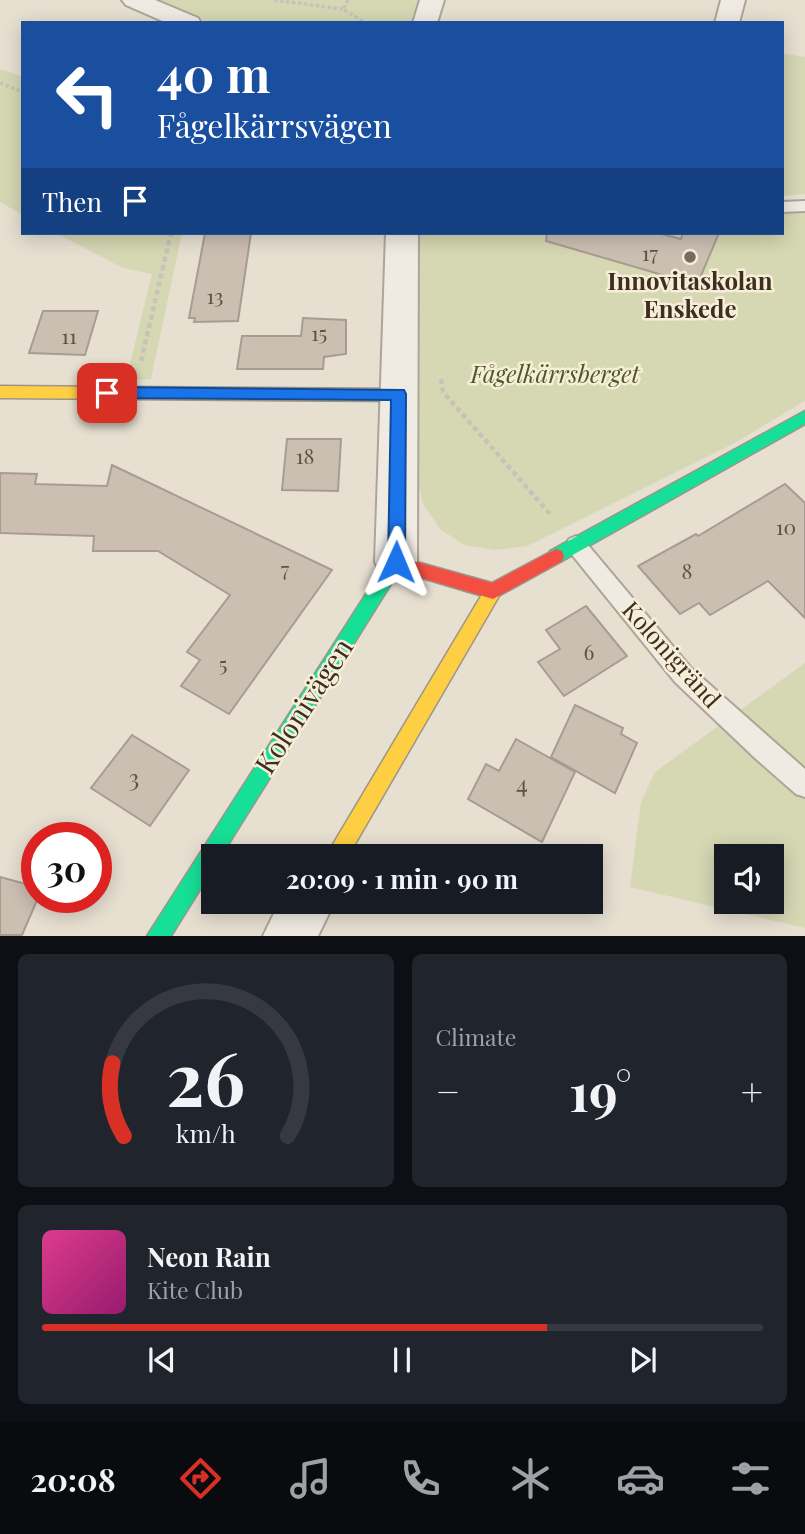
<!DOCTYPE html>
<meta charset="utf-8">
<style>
:root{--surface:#171b24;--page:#20242c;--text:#f1f3f6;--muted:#9ea1a6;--line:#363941;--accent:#d93025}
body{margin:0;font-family:"Playfair Display",serif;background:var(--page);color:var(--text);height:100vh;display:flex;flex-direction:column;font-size:26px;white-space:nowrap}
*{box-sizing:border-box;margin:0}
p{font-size:23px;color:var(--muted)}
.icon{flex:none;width:38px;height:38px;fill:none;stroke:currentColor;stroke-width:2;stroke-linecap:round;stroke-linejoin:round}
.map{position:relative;height:936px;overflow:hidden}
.side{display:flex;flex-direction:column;gap:18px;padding:18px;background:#0d0f14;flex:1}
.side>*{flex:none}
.top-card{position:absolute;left:21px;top:21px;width:763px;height:214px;border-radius:0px;box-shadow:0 4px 18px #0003;background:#1a4fa0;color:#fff;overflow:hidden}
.fabs{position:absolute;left:714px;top:844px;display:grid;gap:14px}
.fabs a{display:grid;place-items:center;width:70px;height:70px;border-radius:0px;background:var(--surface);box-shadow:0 4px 18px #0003;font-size:35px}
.speed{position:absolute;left:21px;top:822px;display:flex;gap:14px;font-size:35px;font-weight:700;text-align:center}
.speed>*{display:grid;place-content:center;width:91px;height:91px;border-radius:50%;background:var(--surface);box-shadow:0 4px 18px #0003;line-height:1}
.speed .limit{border:10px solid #d22;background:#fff;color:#111}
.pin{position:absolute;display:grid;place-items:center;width:60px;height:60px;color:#fff;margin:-30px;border-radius:14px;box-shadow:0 4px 10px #0006}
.me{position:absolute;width:77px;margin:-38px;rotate:1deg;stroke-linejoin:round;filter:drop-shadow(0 0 5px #0008)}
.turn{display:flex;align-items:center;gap:24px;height:147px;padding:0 21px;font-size:32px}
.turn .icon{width:91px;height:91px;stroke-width:2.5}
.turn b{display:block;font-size:49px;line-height:60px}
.then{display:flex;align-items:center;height:66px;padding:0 21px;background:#0003;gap:14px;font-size:26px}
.big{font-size:52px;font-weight:700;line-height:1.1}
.side .widget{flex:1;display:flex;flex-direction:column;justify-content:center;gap:10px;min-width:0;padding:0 24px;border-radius:10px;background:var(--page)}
.side .dial{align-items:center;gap:0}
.dial svg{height:182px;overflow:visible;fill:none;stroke:var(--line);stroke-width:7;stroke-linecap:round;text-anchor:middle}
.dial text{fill:var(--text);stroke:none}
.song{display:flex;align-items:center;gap:21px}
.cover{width:84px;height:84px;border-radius:10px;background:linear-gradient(135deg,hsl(330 70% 55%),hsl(320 70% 35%))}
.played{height:7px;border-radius:4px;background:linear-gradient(90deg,var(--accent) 70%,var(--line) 70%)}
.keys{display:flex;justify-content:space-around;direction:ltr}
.heat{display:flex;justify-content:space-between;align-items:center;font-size:38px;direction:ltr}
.side .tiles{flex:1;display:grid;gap:18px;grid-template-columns:1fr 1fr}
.widget:last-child{grid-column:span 2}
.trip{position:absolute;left:201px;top:844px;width:402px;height:70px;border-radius:0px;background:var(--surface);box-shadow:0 4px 18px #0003;font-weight:700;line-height:70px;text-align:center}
.dock{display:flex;height:112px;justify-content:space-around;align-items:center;background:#090b0e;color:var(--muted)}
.dock .icon{width:49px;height:49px}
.dock .current{color:var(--accent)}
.dock b{font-size:32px;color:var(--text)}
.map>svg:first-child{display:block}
.green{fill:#d6d7b3;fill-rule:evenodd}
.building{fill:#cbbfb2;stroke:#a89c90;stroke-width:2}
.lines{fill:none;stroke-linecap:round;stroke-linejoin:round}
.lane-casing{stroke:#ada599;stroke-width:4}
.street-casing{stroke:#ada599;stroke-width:4}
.fast-casing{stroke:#9c958a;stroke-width:3}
.slow-casing{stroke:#9c958a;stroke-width:3}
.jam-casing{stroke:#9c958a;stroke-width:3}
.path-far1{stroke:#c8c2b9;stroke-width:3.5;stroke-dasharray:3.5 2.5;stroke-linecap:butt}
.path{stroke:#c8c2b9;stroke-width:4.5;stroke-dasharray:5 3.5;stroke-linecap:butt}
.lane{fill:#efebe3;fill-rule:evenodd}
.street{fill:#efebe3;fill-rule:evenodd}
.fast{fill:#16e098;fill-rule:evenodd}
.slow{fill:#ffcf43;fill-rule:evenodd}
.jam{fill:#f24e42;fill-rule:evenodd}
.route{fill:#1a73e8;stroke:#114b97;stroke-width:2}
.poi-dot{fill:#786c5e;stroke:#f7eed8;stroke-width:2.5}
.labels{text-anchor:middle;stroke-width:5;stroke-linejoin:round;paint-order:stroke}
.number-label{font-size:21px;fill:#605244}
.poi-label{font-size:24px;font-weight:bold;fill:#3d2e20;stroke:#f7eed8}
.park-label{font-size:24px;font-style:italic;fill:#4d5a26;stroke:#f7eed8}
.street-label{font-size:24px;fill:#3d2e20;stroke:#f7eed8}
.near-number-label{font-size:24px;fill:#605244}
.near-street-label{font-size:28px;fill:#3d2e20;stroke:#f7eed8}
</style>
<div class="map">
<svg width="805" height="936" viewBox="0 0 805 936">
<rect width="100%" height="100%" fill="#e7e0d1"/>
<!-- green -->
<path class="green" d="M151,0H421L414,23H210Z
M782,53L805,57V194L782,196Z
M0,69L23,77V215L0,202Z
M805,210V401L731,445L527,546L495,550L464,545L440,529L423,504L413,462L414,233H782V212Z
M56,233H182L151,379L126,380L152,274L123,268Z
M805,663V928L630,887L641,802L655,772ZM726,856H772V901H726Z"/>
<!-- building -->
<path class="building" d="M205,233H251L238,321L194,322L195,318H189Z
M547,233H658L681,239L683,233H719L697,285L546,241Z
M43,311H98L85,355L29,353Z
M303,318L346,320V354L324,357L323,369H237L242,336H301Z
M287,439H341L338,491L282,490Z
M112,465L332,570L229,714L181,686L200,660L187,652L230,595L158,551H93L94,536L0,533V473L37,474L35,484L107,486Z
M785,484L805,503V618L768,581L710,615L699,603L680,614L638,566L696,534L698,536Z
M586,606L627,656L564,696L538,662L560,649L546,630Z
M575,705L623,728L621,734L637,743L615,793L551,757Z
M132,735L189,770L150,826L91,788Z
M516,739L575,772L542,842L468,799L486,764L499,771Z
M0,877L37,887L38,898L22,935H0Z"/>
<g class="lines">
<!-- lane casing -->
<g class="lane-casing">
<path id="lane" d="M805,201V211L782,212V202Z
M576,536L583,539L691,668L805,769V797L796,794L755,758L675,682L569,551L566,545L569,539Z"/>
</g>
<!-- street casing -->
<g class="street-casing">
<path id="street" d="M122,0H155L198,18L201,23H167L126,5Z
M420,0H444L437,23H413Z
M721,0H745L739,23H715Z
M386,233H418L417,562L411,575L396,580L381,575L375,562Z
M280,901H335L318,936H263Z"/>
</g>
<!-- fast casing -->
<g class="fast-casing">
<path id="fast" d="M805,411V424L562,561L556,563L550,561L548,556L550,551Z
M395,556L401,558L403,563L401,568L221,856H214V867L171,936H147L389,558Z"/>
</g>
<!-- slow casing -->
<g class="slow-casing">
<path id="slow" d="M0,386L399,389L406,395L399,401L0,398Z
M493,583L499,586L502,591L499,596L348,856H326L487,586Z"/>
</g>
<!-- jam casing -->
<g class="jam-casing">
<path id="jam" d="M556,549L562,551L564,556L562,561L493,599L395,570L389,568L387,563L389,558L395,556L492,583Z"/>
</g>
<!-- path-far1 -->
<path class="path-far1" d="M274,0L343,9
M348,0L343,9L366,23
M0,83L23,92"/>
<!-- path -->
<path class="path" d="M141,361L171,233
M441,379L443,392L551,515"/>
<!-- lane -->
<use href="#lane" class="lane"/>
<!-- street -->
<use href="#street" class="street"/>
<!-- fast -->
<use href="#fast" class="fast"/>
<!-- slow -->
<use href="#slow" class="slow"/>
<!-- jam -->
<use href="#jam" class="jam"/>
</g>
<!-- route -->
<path class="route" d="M107,387L404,390L406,394L405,562L402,567L396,569L390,567L388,562L391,400L107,398L99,393Z"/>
<!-- markers -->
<circle class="poi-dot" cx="690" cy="257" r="7"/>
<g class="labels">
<!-- number labels -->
<g class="number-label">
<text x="650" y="261">17</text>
<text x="215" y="304">13</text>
<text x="319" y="341">15</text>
<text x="69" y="344">11</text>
<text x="305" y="464">18</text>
<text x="786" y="535">10</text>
<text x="285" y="577">7</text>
<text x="687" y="579">8</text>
<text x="589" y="660">6</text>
<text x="223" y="672">5</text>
</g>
<!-- poi labels -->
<g class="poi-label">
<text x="690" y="290">Innovitaskolan<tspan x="690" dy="28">Enskede</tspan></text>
</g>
<!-- park labels -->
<g class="park-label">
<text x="555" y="383">Fågelkärrsberget</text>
</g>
<!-- street labels -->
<g class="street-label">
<text transform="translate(671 655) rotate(48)" y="8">Kolonigränd</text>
</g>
<!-- near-number labels -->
<g class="near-number-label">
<text x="134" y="787">3</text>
<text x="522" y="793">4</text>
</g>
<!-- near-street labels -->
<g class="near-street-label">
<text transform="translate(304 706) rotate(-57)" y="10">Kolonivägen</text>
</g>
</g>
</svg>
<div class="fabs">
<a><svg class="icon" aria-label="sound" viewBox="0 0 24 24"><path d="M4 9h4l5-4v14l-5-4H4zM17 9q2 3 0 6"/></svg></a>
</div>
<div class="speed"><div class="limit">30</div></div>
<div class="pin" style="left:107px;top:393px;background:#d93025"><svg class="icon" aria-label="arrive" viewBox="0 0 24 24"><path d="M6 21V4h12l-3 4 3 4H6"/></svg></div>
<svg class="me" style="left:396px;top:562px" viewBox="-20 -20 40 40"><path d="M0-17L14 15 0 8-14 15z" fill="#1a73e8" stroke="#fff" stroke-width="4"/></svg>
<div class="trip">20:09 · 1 min · 90 m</div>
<div class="top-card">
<div class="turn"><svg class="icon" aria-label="left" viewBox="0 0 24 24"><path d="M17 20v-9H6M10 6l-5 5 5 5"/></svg><div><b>40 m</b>Fågelkärrsvägen</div></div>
<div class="then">Then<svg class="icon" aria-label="arrive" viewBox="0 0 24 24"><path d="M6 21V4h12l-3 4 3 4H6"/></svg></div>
</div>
</div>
<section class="side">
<div class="tiles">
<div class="widget dial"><svg viewBox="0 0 100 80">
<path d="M14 69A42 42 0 1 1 86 69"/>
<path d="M14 69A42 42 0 0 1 9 37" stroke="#d93025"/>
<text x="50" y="56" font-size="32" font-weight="700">26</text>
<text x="50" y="72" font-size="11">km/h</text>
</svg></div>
<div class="widget"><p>Climate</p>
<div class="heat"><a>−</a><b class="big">19°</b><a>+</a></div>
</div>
<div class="widget">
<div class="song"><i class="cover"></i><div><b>Neon Rain</b><p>Kite Club</p></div></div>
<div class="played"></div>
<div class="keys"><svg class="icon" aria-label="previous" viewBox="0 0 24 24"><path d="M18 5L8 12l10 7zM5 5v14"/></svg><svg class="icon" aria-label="pause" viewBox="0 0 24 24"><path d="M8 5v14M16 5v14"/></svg><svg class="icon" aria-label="next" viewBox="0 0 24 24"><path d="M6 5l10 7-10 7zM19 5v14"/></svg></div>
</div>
</div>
</section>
<nav class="dock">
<b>20:08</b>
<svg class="icon current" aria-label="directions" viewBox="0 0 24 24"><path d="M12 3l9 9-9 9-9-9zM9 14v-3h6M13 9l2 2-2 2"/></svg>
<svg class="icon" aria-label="music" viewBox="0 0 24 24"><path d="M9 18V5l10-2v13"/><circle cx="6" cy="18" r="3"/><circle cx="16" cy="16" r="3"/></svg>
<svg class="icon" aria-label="phone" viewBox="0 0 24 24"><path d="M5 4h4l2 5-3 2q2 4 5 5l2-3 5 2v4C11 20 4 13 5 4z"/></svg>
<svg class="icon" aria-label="climate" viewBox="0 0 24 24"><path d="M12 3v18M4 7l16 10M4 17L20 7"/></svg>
<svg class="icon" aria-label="car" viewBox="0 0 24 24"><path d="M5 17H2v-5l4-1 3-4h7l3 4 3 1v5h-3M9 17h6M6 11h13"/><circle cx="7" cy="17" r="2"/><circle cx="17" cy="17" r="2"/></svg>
<svg class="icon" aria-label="filters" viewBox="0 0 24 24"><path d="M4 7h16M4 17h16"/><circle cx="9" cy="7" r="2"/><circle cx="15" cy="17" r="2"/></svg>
</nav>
